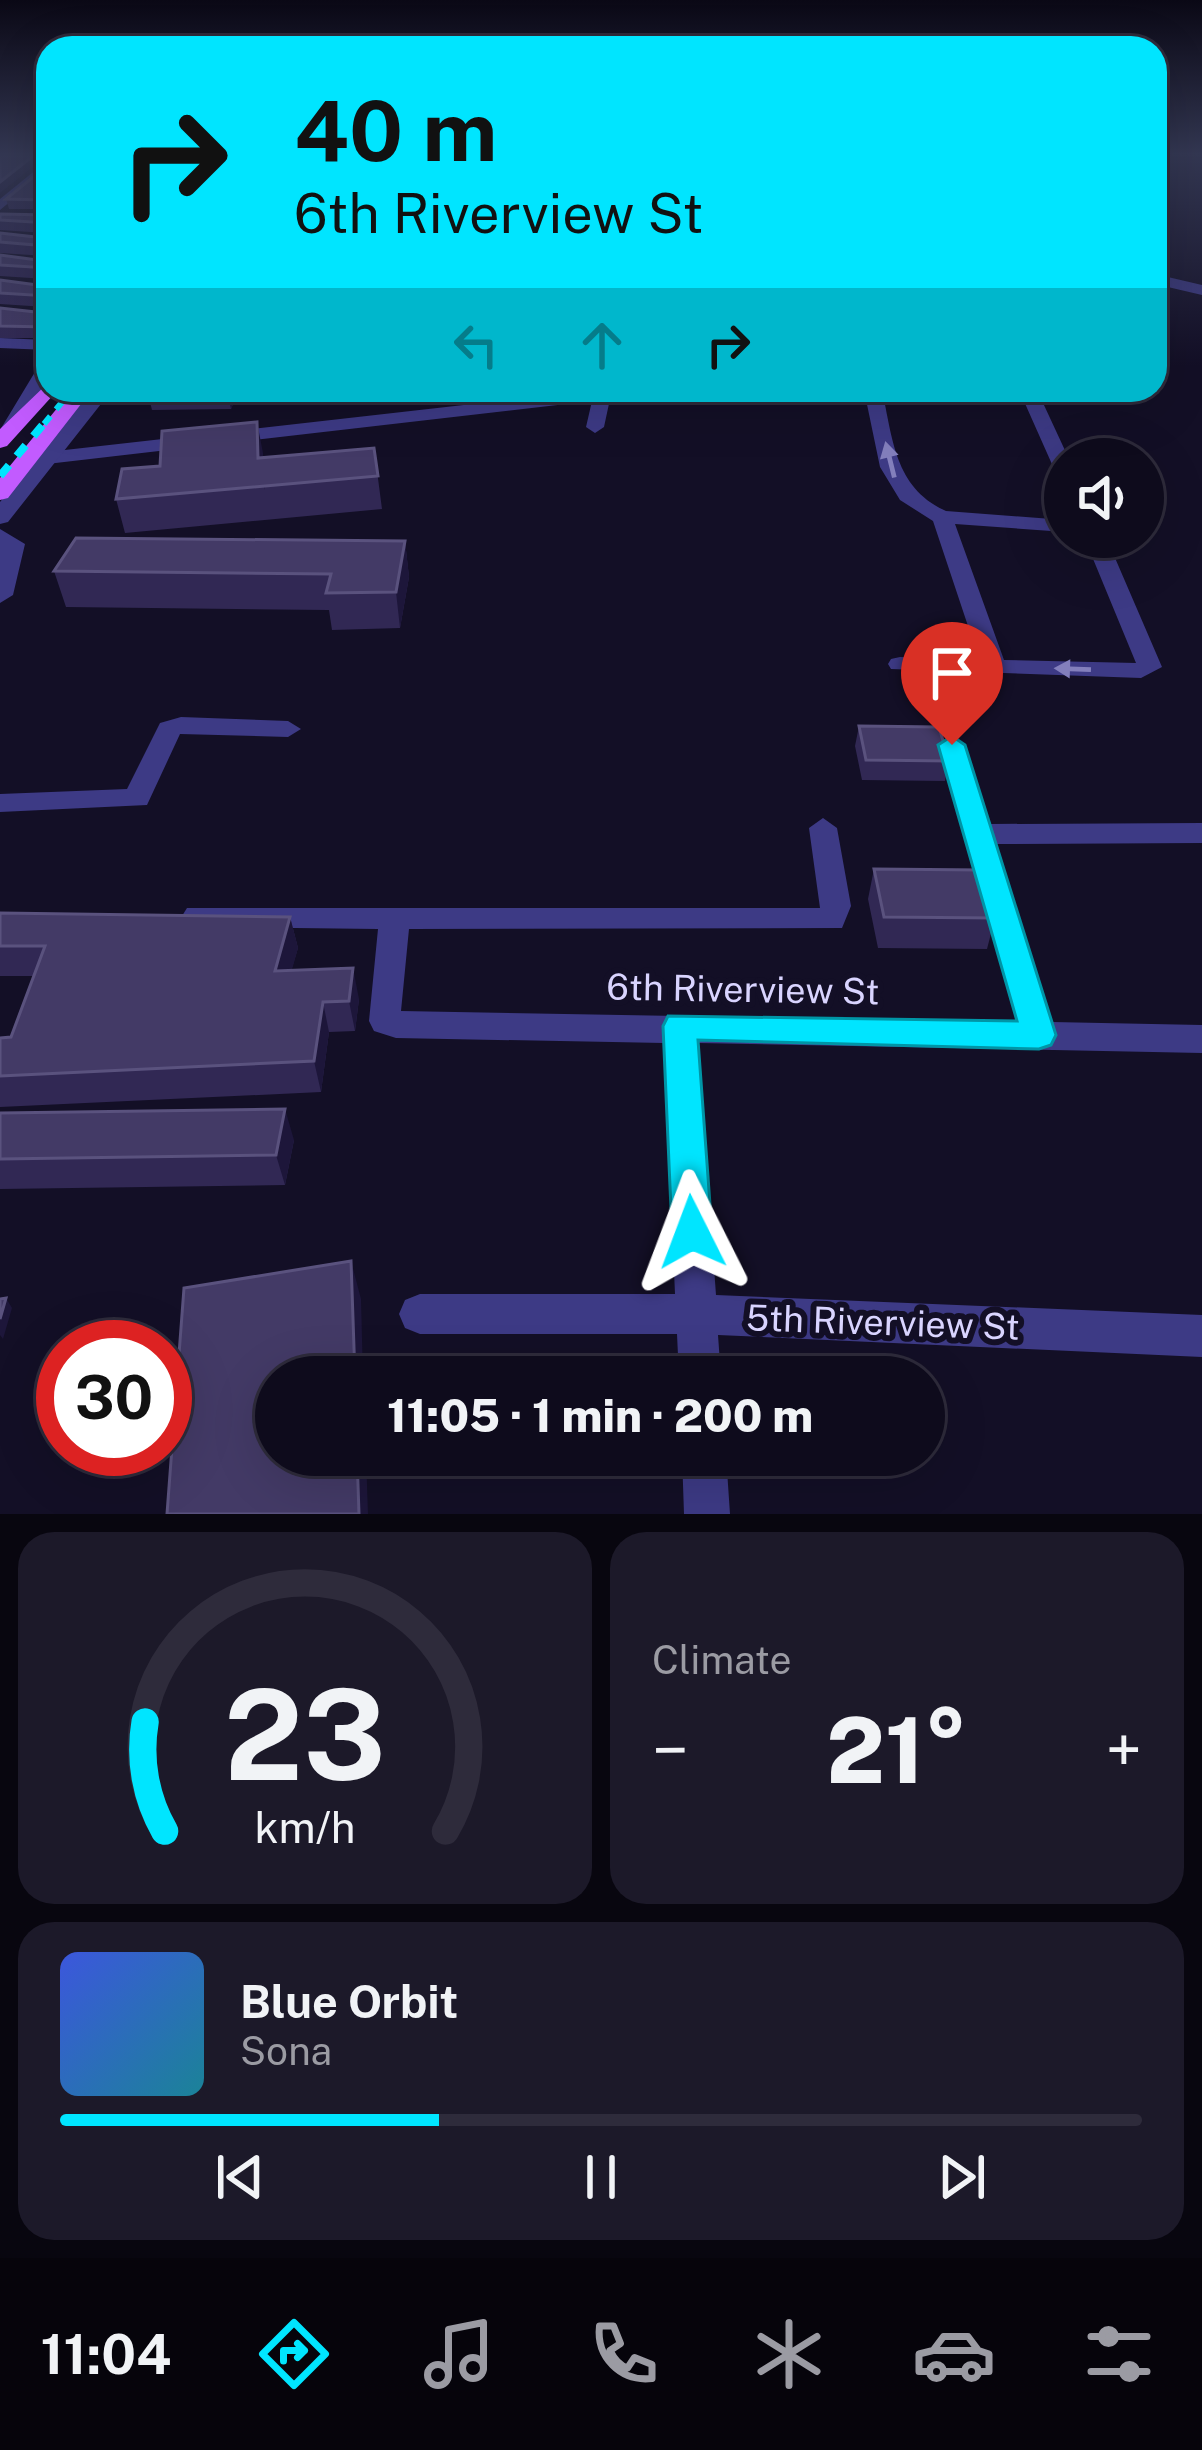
<!DOCTYPE html>
<meta charset="utf-8">
<style>
:root{--surface:#0e0b1c;--page:#1c1929;--text:#f1f3f6;--muted:#9b9ba3;--line:#2e2b3b;--accent:#00e5ff}
body{margin:0;font-family:"Public Sans",sans-serif;background:var(--page);color:var(--text);height:100vh;display:flex;flex-direction:column;font-size:45px;white-space:nowrap}
*{box-sizing:border-box;margin:0}
p{font-size:39px;color:var(--muted)}
.icon{flex:none;width:66px;height:66px;fill:none;stroke:currentColor;stroke-width:2;stroke-linecap:round;stroke-linejoin:round}
.map{position:relative;height:1514px;overflow:hidden}
.sheet{display:flex;flex-direction:column;gap:18px;padding:18px;background:#08060f;flex:1}
.sheet>*{flex:none}
.hud{position:absolute;left:36px;top:36px;width:1131px;height:366px;border-radius:36px;box-shadow:0 12px 48px #0002,0 0 0 3px var(--line);background:#00e5ff;color:#111;overflow:hidden}
.controls{position:absolute;left:1044px;top:438px;display:grid;gap:24px}
.controls a{display:grid;place-items:center;width:120px;height:120px;border-radius:50%;background:var(--surface);box-shadow:0 12px 48px #0002,0 0 0 3px var(--line);font-size:60px}
.speed{position:absolute;left:36px;top:1320px;display:flex;gap:24px;font-size:60px;font-weight:700;text-align:center}
.speed>*{display:grid;place-content:center;width:156px;height:156px;border-radius:50%;background:var(--surface);box-shadow:0 12px 48px #0002,0 0 0 3px var(--line);line-height:1}
.speed .limit{border:18px solid #d22;background:#fff;color:#111}
.pin{position:absolute;display:grid;place-items:center;width:102px;height:102px;color:#fff;margin:-123px -51px;border-radius:50% 50% 50% 0;rotate:-45deg;box-shadow:0 0 12px #0007}
.pin .icon{rotate:45deg}
.me{position:absolute;width:132px;margin:-66px;rotate:357deg;stroke-linejoin:round;filter:drop-shadow(0 0 9px #0008)}
.turn{display:flex;align-items:center;gap:42px;height:252px;padding:0 60px;font-size:54px}
.turn .icon{width:156px;height:156px;stroke-width:2.5}
.turn b{display:block;font-size:84px;line-height:102px}
.lanes{display:flex;align-items:center;height:114px;padding:0 60px;background:#0003;justify-content:center;gap:60px;direction:ltr}
.lanes .off{opacity:.35}
.big{font-size:90px;font-weight:800;line-height:1.1}
.sheet .tile{flex:1;display:flex;flex-direction:column;justify-content:center;gap:18px;min-width:0;padding:0 42px;border-radius:36px;background:var(--page)}
.sheet .dial{align-items:center;gap:0}
.dial svg{height:312px;overflow:visible;fill:none;stroke:var(--line);stroke-width:7;stroke-linecap:round;text-anchor:middle}
.dial text{fill:var(--text);stroke:none}
.song{display:flex;align-items:center;gap:36px}
.cover{width:144px;height:144px;border-radius:18px;background:linear-gradient(135deg,hsl(230 70% 55%),hsl(190 70% 35%))}
.played{height:12px;border-radius:6px;background:linear-gradient(90deg,var(--accent) 35%,var(--line) 35%)}
.keys{display:flex;justify-content:space-around;direction:ltr}
.heat{display:flex;justify-content:space-between;align-items:center;font-size:66px;direction:ltr}
.sheet .tiles{flex:1;display:grid;gap:18px;grid-template-columns:1fr 1fr}
.tile:last-child{grid-column:span 2}
.trip{position:absolute;left:255px;top:1356px;width:690px;height:120px;border-radius:60px;background:var(--surface);box-shadow:0 12px 48px #0002,0 0 0 3px var(--line);font-weight:800;line-height:120px;text-align:center}
.dock{display:flex;height:192px;justify-content:space-around;align-items:center;background:#06040b;color:var(--muted)}
.dock .icon{width:84px;height:84px}
.dock .selected{color:var(--accent)}
.dock b{font-size:54px;color:var(--text)}
.map>svg:first-child{display:block}
.lines{fill:none;stroke-linecap:round;stroke-linejoin:round}
.minor{fill:#3d3a85;fill-rule:evenodd}
.tertiary{fill:#3d3a85;fill-rule:evenodd}
.primary{fill:#c25bff;fill-rule:evenodd}
.rail-far1{stroke:#00e5ff;stroke-width:6;stroke-dasharray:10 9;stroke-linecap:butt}
.rail{stroke:#00e5ff;stroke-width:8;stroke-dasharray:14 12;stroke-linecap:butt}
.wall{fill:#312854}
.shaded-wall{fill:#1d163a}
.building{fill:#433a66;stroke:#5a527e;stroke-width:3}
.oneway{fill:#837fbc}
.route{fill:#00e5ff;stroke:#0095a6;stroke-width:3}
.labels{text-anchor:middle;stroke-width:12;stroke-linejoin:round;paint-order:stroke}
.near-street-label{font-size:36px;fill:#d9d4ff;stroke:#130f26}
</style>
<div class="map">
<svg width="1202" height="1514" viewBox="0 0 1202 1514">
<rect width="100%" height="100%" fill="#130f26"/>
<g class="lines">
<!-- minor -->
<path class="minor" d="M48,160V170L0,210V199Z
M0,338L48,340V350L0,348Z
M94,390H184L188,394L179,399L101,397Z
M597,390H653L610,399L604,427L595,433L586,427L592,401L47,464L37,458L47,452Z
M864,390H882C893,440 895,488 946,511L1065,520V532L955,524L1004,660L1136,663L1084,537H1106L1162,667L1141,678L891,669L888,664L891,659L900,657L979,659L933,521L900,500L880,467Z
M1019,390H1037L1069,459H1065V477L1055,471Z
M181,717L288,721L301,729L288,737L180,734L147,805L0,812V794L127,789L160,723Z
M952,737L965,745L990,824L1202,823V843L996,844L1052,1022L1202,1025V1053L698,1043L716,1295L1202,1315V1357L718,1335L721,1377H679L677,1334H420L405,1328L399,1314L405,1300L420,1294H675L664,1043L396,1038L374,1031L369,1021L378,929L198,927L187,924L182,916L187,908H820L809,828L823,818L837,828L851,906L842,928L409,929L401,1011L1018,1022L939,745Z
M682,1455H726L730,1514H684Z"/>
<!-- tertiary -->
<path class="tertiary" d="M1155,274L1202,285V295L1155,284Z
M48,361V383L19,432L2,436L0,430L38,367Z
M92,390H112L8,522L0,524V502Z
M0,529L25,544L13,595L0,603Z"/>
<!-- primary -->
<path class="primary" d="M48,383V390H57L55,393L7,446L0,448V429Z
M72,390H92L8,498L0,500V478Z"/>
<!-- rail-far1 -->
<path class="rail-far1" d="M44,424L72,390"/>
<!-- rail -->
<path class="rail" d="M0,476L46,421"/>
</g>
<!-- wall -->
<path class="wall" d="M48,165L47,209H9L6,199Z
M0,214L48,215V338H0V308L45,313L46,307L0,304V280L45,286L46,279L0,276V255L45,261L46,256L0,253V233L45,238L46,233L0,230Z
M150,390H239L231,409L152,410L148,394Z
M374,448L382,509L125,533L116,499L263,457Z
M405,541L409,577L400,628L332,630L329,610L66,607L54,571Z
M859,726L949,761L945,781L862,780L855,746Z
M874,869L995,918L987,949L878,948L868,899Z
M0,913L290,917L298,948L291,971L359,999L355,1031L329,1032L321,1092L0,1107V1113L294,1140L285,1185L0,1189V1038L11,1037L34,976H0Z"/>
<!-- shaded-wall -->
<path class="shaded-wall" d="M33,156L35,165L0,193V182Z
M228,390H239L231,409L227,392Z
M257,422L263,453L265,490L258,458Z
M405,541L409,577L400,628L396,592Z
M290,917L298,948L283,1002L275,971Z
M353,968L359,999L355,1031L349,1001Z
M323,1002L329,1032L321,1092L314,1061Z
M285,1109L294,1140L285,1185L276,1155Z
M351,1261L361,1299L363,1377H355Z
M6,1298L12,1308L3,1339L0,1335V1319Z
M357,1455H366L368,1514H359Z"/>
<!-- building -->
<path class="building" d="M0,156H33L0,182Z
M48,165V213L45,200L6,199Z
M0,214L48,215V223L0,220Z
M48,225V246L0,242V233L45,238Z
M48,247V268L0,265V255L45,261Z
M48,270V296L0,293V280L45,286Z
M48,297V327L0,326V308L45,313Z
M150,390H228L227,392L148,394Z
M257,422L258,458L374,448L378,476L116,499L122,469L160,466L162,431Z
M76,538L405,541L396,592L326,593L331,574L54,571Z
M859,726L939,727L949,761L866,760Z
M874,869L981,870L995,918L884,917Z
M0,913L290,917L275,971L353,968L349,1001L323,1002L314,1061L0,1076V1038L11,1037L45,946H0Z
M285,1109L276,1155L0,1159V1113Z
M351,1261L355,1377H276V1455H357L359,1514H167L184,1288Z
M6,1298L0,1319V1299Z"/>
<!-- one-way arrows -->
<defs><path id="oneway-solid" d="M-6-.8H1V-3.2L6.5 0L1 3.2V.8H-6Z" transform="scale(3)"/></defs>
<g class="oneway">
<use href="#oneway-solid" transform="translate(890 460) rotate(-104)"/>
<use href="#oneway-solid" transform="translate(1073 669) rotate(-178)"/>
</g>
<!-- sky -->
<linearGradient id="sky" x2="0" y2="1"><stop stop-color="#0a0815"/><stop offset="0.42" stop-color="#333752"/><stop offset="1" stop-color="#333752" stop-opacity="0"/></linearGradient>
<rect width="1202" height="366" fill="url(#sky)"/>
<!-- route -->
<path class="route" d="M952,736L965,745L1056,1035L1051,1045L1039,1049L698,1040L712,1232L706,1245L692,1250L678,1245L672,1232L663,1026L668,1016L1017,1021L938,745Z"/>
<g class="labels">
<!-- near-street labels -->
<g class="near-street-label">
<text transform="translate(743 989) rotate(1)" y="13">6th Riverview St</text>
<text transform="translate(883 1322) rotate(2)" y="13">5th Riverview St</text>
</g>
</g>
</svg>
<div class="controls">
<a><svg class="icon" aria-label="sound" viewBox="0 0 24 24"><path d="M4 9h4l5-4v14l-5-4H4zM17 9q2 3 0 6"/></svg></a>
</div>
<div class="speed"><div class="limit">30</div></div>
<div class="pin" style="left:952px;top:745px;background:#d93025"><svg class="icon" aria-label="arrive" viewBox="0 0 24 24"><path d="M6 21V4h12l-3 4 3 4H6"/></svg></div>
<svg class="me" style="left:692px;top:1232px" viewBox="-20 -20 40 40"><path d="M0-17L14 15 0 8-14 15z" fill="#00e5ff" stroke="#fff" stroke-width="4"/></svg>
<div class="trip">11:05 · 1 min · 200 m</div>
<div class="hud">
<div class="turn"><svg class="icon" aria-label="right" viewBox="0 0 24 24"><path d="M7 20v-9h11M14 6l5 5-5 5"/></svg><div><b>40 m</b>6th Riverview St</div></div>
<div class="lanes"><svg class="icon off" aria-label="left" viewBox="0 0 24 24"><path d="M17 20v-9H6M10 6l-5 5 5 5"/></svg><svg class="icon off" aria-label="ahead" viewBox="0 0 24 24"><path d="M12 20V5M6 11l6-6 6 6"/></svg><svg class="icon" aria-label="right" viewBox="0 0 24 24"><path d="M7 20v-9h11M14 6l5 5-5 5"/></svg></div>
</div>
</div>
<section class="sheet">
<div class="tiles">
<div class="tile dial"><svg viewBox="0 0 100 80">
<path d="M14 69A42 42 0 1 1 86 69"/>
<path d="M14 69A42 42 0 0 1 9 41" stroke="#00e5ff"/>
<text x="50" y="56" font-size="32" font-weight="700">23</text>
<text x="50" y="72" font-size="11">km/h</text>
</svg></div>
<div class="tile"><p>Climate</p>
<div class="heat"><a>−</a><b class="big">21°</b><a>+</a></div>
</div>
<div class="tile">
<div class="song"><i class="cover"></i><div><b>Blue Orbit</b><p>Sona</p></div></div>
<div class="played"></div>
<div class="keys"><svg class="icon" aria-label="previous" viewBox="0 0 24 24"><path d="M18 5L8 12l10 7zM5 5v14"/></svg><svg class="icon" aria-label="pause" viewBox="0 0 24 24"><path d="M8 5v14M16 5v14"/></svg><svg class="icon" aria-label="next" viewBox="0 0 24 24"><path d="M6 5l10 7-10 7zM19 5v14"/></svg></div>
</div>
</div>
</section>
<nav class="dock">
<b>11:04</b>
<svg class="icon selected" aria-label="directions" viewBox="0 0 24 24"><path d="M12 3l9 9-9 9-9-9zM9 14v-3h6M13 9l2 2-2 2"/></svg>
<svg class="icon" aria-label="music" viewBox="0 0 24 24"><path d="M9 18V5l10-2v13"/><circle cx="6" cy="18" r="3"/><circle cx="16" cy="16" r="3"/></svg>
<svg class="icon" aria-label="phone" viewBox="0 0 24 24"><path d="M5 4h4l2 5-3 2q2 4 5 5l2-3 5 2v4C11 20 4 13 5 4z"/></svg>
<svg class="icon" aria-label="climate" viewBox="0 0 24 24"><path d="M12 3v18M4 7l16 10M4 17L20 7"/></svg>
<svg class="icon" aria-label="car" viewBox="0 0 24 24"><path d="M5 17H2v-5l4-1 3-4h7l3 4 3 1v5h-3M9 17h6M6 11h13"/><circle cx="7" cy="17" r="2"/><circle cx="17" cy="17" r="2"/></svg>
<svg class="icon" aria-label="filters" viewBox="0 0 24 24"><path d="M4 7h16M4 17h16"/><circle cx="9" cy="7" r="2"/><circle cx="15" cy="17" r="2"/></svg>
</nav>
